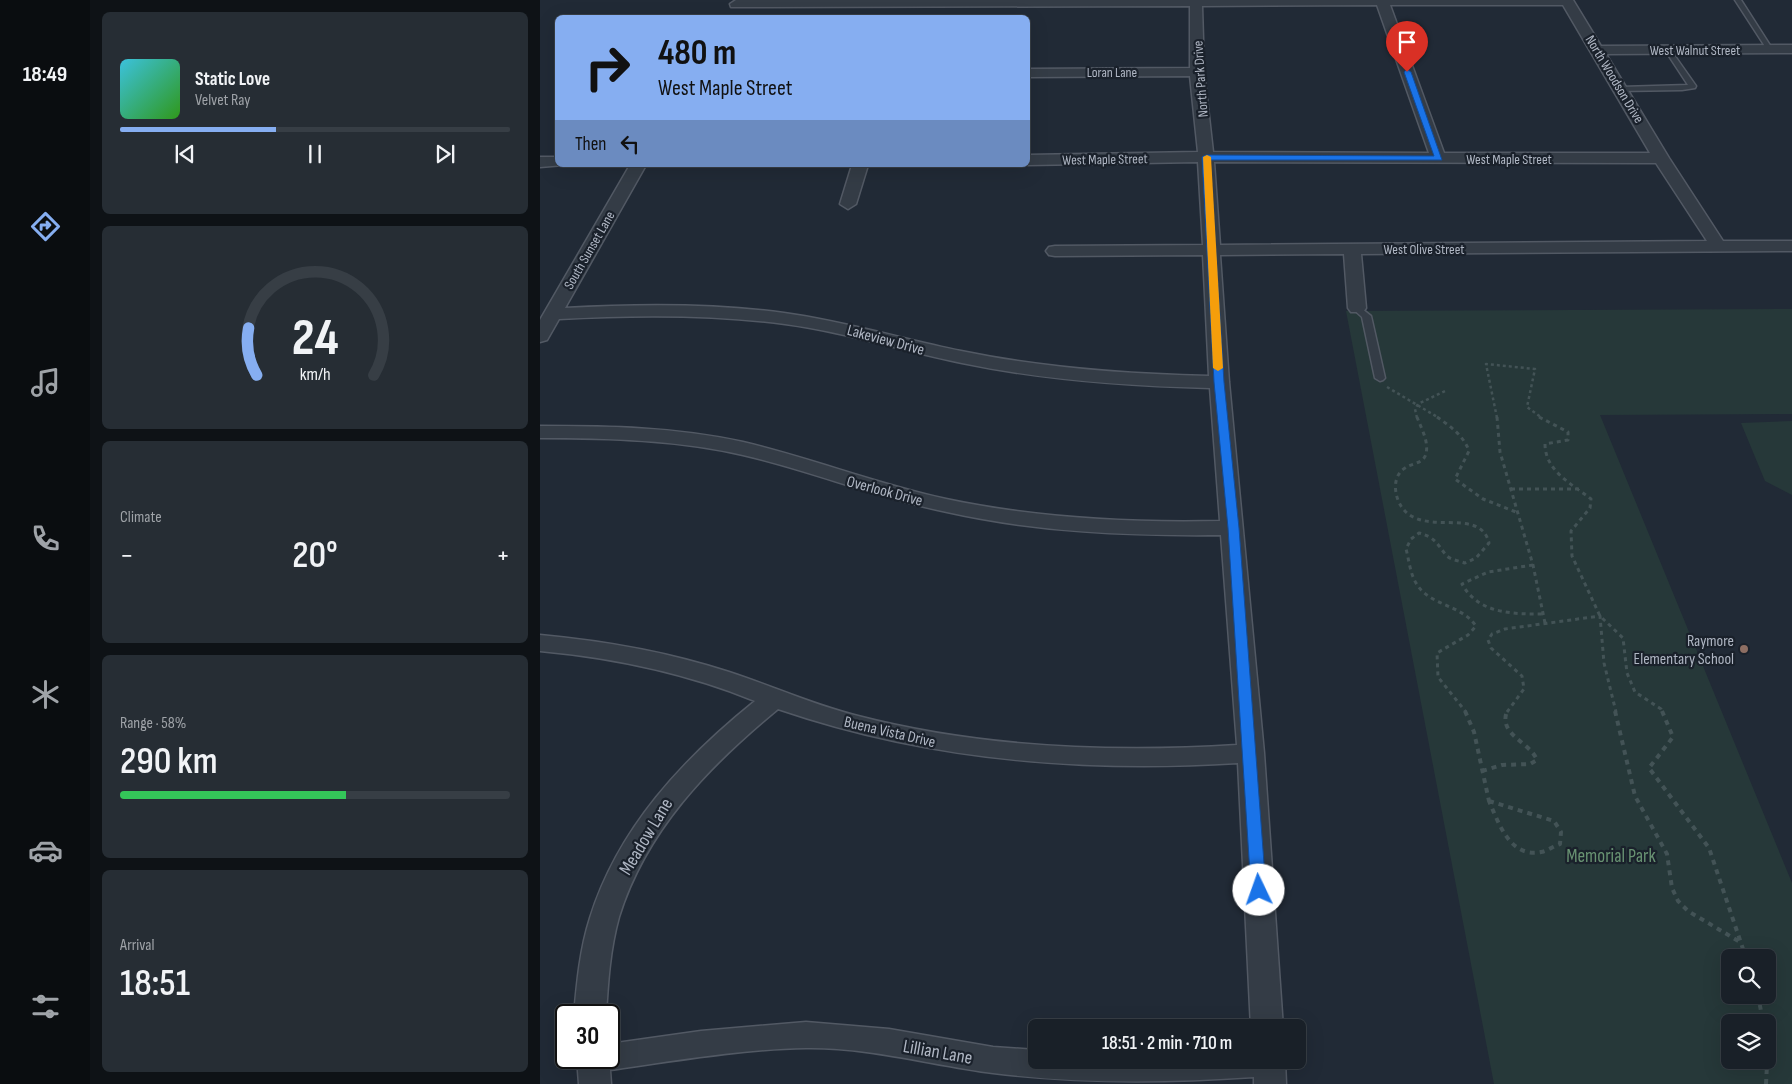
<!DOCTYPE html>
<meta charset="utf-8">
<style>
:root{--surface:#192028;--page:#262d34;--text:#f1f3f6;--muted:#9fa3a8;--line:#373e45;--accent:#86aef1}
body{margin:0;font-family:"Sofia Sans Condensed",sans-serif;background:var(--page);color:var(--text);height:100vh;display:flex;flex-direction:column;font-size:19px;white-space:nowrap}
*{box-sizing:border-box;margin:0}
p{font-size:16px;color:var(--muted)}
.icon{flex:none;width:28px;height:28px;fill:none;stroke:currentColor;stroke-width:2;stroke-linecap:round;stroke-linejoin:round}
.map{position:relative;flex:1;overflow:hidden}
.sheet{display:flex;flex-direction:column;gap:12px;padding:12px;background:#0e1216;width:450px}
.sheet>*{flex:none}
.banner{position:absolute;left:15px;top:15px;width:475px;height:152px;border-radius:8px;box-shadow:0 5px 20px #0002,0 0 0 1px var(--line);background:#86aef1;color:#111;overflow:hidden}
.tools{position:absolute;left:1181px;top:949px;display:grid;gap:10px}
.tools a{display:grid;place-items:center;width:55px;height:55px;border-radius:8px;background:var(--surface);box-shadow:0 5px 20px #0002,0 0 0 1px var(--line);font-size:25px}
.speed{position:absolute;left:15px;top:1004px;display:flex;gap:10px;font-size:25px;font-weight:700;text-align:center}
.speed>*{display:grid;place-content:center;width:65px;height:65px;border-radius:50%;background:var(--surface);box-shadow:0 5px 20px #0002,0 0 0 1px var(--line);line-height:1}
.speed .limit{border:2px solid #111;border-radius:8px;background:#fff;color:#111}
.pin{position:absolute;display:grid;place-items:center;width:42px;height:42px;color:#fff;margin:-51px -21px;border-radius:50% 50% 50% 0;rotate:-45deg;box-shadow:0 0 5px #0007}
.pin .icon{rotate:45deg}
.me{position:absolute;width:55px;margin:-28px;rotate:357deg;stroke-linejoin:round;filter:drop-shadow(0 0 4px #0008)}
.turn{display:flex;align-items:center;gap:18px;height:105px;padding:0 20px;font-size:22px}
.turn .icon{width:65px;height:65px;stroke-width:2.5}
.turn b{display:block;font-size:35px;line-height:42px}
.then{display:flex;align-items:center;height:48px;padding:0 20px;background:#0003;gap:10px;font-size:19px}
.big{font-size:38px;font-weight:600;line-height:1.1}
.sheet .tile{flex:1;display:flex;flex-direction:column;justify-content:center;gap:8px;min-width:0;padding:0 18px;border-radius:8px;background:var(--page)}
.sheet .dial{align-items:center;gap:0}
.dial svg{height:130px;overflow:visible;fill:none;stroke:var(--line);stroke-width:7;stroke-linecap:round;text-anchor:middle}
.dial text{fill:var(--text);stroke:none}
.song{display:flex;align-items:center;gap:15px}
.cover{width:60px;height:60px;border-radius:8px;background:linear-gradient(135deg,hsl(190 70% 55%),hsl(110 70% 35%))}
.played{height:5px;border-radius:2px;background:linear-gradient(90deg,var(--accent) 40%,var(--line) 40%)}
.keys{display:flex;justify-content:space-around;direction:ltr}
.heat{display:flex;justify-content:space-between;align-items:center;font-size:28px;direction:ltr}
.charge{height:8px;border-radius:4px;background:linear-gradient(90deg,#34c759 58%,var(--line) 0)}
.trip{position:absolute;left:488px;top:1019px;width:278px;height:50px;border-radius:8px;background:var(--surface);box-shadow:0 5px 20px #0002,0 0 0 1px var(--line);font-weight:600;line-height:50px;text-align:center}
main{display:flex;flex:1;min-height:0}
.tabs{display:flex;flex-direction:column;width:90px;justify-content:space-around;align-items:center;background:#0a0d10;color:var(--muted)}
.tabs .icon{width:35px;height:35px}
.tabs .on{color:var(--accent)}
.tabs b{font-size:22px;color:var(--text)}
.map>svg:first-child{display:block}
.green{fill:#263839;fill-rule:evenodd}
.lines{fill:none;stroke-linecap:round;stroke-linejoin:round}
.lane-casing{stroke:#525964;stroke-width:3}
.street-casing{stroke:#525964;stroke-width:3}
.path-far2{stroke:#435356;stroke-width:2.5;stroke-dasharray:3 3;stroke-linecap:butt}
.path-far1{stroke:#435356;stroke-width:3;stroke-dasharray:4 4;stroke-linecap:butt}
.path{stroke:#435356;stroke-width:4;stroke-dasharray:5 5;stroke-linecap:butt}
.lane{fill:#343c46;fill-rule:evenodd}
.street{fill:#343c46;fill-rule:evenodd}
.route{fill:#1a73e8;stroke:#114b97}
.slow{fill:#f59e0b}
.education-dot{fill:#8d6e63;stroke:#1a212b;stroke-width:2}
.labels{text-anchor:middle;stroke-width:4.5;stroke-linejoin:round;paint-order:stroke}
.far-street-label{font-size:14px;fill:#afb6c3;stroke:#1a212b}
.street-label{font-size:16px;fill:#afb6c3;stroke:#1a212b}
.poi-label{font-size:16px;fill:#afb6c3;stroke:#1a212b;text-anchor:end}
.near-street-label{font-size:19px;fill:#afb6c3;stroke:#1a212b}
.near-park-label{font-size:19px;fill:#689272;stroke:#1a212b}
</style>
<main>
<nav class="tabs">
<b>18:49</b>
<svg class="icon on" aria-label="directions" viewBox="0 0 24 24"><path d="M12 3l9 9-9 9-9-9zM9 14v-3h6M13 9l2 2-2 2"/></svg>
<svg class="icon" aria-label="music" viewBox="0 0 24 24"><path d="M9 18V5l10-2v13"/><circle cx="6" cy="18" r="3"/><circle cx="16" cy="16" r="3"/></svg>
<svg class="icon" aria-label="phone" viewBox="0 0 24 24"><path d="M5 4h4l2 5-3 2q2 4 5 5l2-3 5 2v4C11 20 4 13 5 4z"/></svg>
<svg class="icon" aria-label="climate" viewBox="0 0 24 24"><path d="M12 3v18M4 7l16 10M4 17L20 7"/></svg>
<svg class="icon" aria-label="car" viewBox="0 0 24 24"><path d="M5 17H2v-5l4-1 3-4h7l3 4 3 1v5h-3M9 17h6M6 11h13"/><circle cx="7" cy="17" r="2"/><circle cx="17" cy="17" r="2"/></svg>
<svg class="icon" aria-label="filters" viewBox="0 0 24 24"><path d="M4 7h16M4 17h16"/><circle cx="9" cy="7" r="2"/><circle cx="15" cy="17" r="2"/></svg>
</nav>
<section class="sheet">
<div class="tile">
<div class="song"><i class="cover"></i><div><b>Static Love</b><p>Velvet Ray</p></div></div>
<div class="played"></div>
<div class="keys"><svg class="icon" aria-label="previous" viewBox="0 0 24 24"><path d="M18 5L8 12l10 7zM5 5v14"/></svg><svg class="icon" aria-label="pause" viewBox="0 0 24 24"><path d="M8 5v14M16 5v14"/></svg><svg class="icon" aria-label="next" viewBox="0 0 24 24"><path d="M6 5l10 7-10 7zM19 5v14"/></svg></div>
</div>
<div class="tile dial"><svg viewBox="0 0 100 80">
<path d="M14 69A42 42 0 1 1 86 69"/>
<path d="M14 69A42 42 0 0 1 9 40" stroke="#86aef1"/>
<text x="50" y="56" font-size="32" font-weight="700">24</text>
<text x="50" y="72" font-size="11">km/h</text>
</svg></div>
<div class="tile"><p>Climate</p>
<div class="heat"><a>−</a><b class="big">20°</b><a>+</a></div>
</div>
<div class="tile"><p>Range · 58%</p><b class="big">290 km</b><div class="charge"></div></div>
<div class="tile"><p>Arrival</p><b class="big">18:51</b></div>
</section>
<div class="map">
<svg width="1252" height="1084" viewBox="0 0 1252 1084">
<rect width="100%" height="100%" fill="#212a36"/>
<!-- green -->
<path class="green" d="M1252,309V414L1060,415L1252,883V1084H954L806,311ZM1190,958H1228V995H1190ZM1190,1022H1228V1060H1190Z
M1252,421V495L1225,481L1201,423Z"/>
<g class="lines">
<!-- lane casing -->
<g class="lane-casing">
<path id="lane" d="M1195,0H1201L1233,50L1232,51H1228Z
M1128,48L1130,49L1156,86L1155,88L1142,90L1078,91L1077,89L1081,87L1148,85L1125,50Z
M817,305L831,316L845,378L843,380L840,381L835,378L822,317L812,308Z"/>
</g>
<!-- street casing -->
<g class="street-casing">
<path id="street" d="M196,0H1033L1061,46L1252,45V53L1066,54L1129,158L1183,241H1252V251L821,254L826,308L823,312H811L808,308L804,254L680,255L689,382L724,753L743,1028H711L698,763C541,773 387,760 238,709C169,766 106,830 79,917C70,949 68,982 66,1015H34C37,982 40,949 50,918C78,828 143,759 215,701C146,673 75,658 0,651V635C64,641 128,652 189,672C232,686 273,705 318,716C442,748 570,753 697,745L681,535C589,536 496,532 407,512C337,498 272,471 203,455C137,440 68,438 0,438V426C68,426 136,427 203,442C271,458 337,484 406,499C496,518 589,523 680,521L670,388C586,386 504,380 422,363C363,351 305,332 245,324C170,314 94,315 19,319L7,340L0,342V320L90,165H106L25,308C98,304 172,303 244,313C304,321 362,339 421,351C503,368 586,374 669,376L663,255L515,256L509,255L506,251L509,247L515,246L663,245L658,162L488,165V155L658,152L650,76L488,77V69L650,68V6L191,7L190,4ZM837,5L889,153L673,152L664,72L662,6ZM850,5H1023L1110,153H904ZM674,162L1116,163L1167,241L680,245Z
M0,157H18V165H24L0,167Z
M312,165H328L316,204L308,209L300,204Z
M266,1022L349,1029L453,1047L496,1050V1060H745L746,1084H714V1077C627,1083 540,1084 453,1073C391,1065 329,1047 266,1048C202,1049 133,1061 70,1070L71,1084H39L37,1058H69V1044L161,1031Z"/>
</g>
<!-- path-far2 -->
<path class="path-far2" d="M847,387L899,418
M877,418L875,409L878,404L905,391
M957,418L946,364L995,369L987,407L1002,418"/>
<!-- path-far1 -->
<path class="path-far1" d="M877,417C881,428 889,441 886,454C883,464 872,463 865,468C852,476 854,495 861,506C882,539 940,505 949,543L936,558L925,563C920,561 910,560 906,555C897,544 895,537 879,533L871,539L866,549C869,560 870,573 876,583C889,606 921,604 936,626L928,635L897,653L898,677L926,712
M897,417C910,426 924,436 929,451L915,479L943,499L976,512
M957,417L960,452L993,565L1005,623
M999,417L1028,432V440L1005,444C1005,471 1032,484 1051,499L1050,508L1031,531L1032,556L1060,616L1083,638L1087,673L1095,692L1121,709L1122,712
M971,489H1039
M993,565L948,572L922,584C939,614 972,614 1003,614
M967,712L984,689L982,676L951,648L948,640L952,634L965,629L1060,616L1064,663L1076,712"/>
<!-- path -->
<path class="path" d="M925,711L934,732L949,801
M1075,711L1095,796L1127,854L1132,888L1138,901L1148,911L1200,942
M1122,711L1133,737L1109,768L1169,848L1206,958
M942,771L962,765L990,764L997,760C990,742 958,735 967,711
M949,801L1014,821L1021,832L1020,844C1014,846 1007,851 1001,852C970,858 959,824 949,801Z
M1218,995L1223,1022
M1226,1084L1228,1045"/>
<!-- lane -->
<use href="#lane" class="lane"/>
<!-- street -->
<use href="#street" class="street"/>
</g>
<!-- route -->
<path class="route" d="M867,69L871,72L902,160H670L684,382L699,528L726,890L724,894H714L711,890L688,528L674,382L662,157L666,155L894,156L864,72Z"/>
<!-- slow -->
<path class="slow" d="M667,155L671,157L683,368L678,371L673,368L663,157Z"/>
<!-- markers -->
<circle class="education-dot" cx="1204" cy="649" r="5"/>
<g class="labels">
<!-- far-street labels -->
<g class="far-street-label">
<text x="1155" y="55">West Walnut Street</text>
<text x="572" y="77">Loran Lane</text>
<text transform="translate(660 79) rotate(-94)" y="5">North Park Drive</text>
<text transform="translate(1075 79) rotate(59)" y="5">North Woodson Drive</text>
<text transform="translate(565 159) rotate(-1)" y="5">West Maple Street</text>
<text x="969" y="164">West Maple Street</text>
<text x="884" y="254">West Olive Street</text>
<text transform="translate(49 250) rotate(-60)" y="5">South Sunset Lane</text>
</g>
<!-- street labels -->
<g class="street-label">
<text transform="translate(346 339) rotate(15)" y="6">Lakeview Drive</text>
<text transform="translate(345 490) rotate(15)" y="6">Overlook Drive</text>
<text transform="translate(350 731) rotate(13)" y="6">Buena Vista Drive</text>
</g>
<!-- poi labels -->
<g class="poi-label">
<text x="1194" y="646">Raymore<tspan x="1194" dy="18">Elementary School</tspan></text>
</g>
<!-- near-street labels -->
<g class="near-street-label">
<text transform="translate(105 836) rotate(-59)" y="7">Meadow Lane</text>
<text transform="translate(398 1051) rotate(10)" y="7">Lillian Lane</text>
</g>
<!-- near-park labels -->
<g class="near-park-label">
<text x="1071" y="862">Memorial Park</text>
</g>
</g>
</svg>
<div class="tools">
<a><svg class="icon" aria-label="search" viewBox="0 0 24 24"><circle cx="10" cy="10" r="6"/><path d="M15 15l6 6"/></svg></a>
<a><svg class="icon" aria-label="layers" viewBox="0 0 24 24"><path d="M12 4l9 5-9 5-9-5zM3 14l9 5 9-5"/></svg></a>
</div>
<div class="speed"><div class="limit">30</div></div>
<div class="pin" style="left:867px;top:72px;background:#d93025"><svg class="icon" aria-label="arrive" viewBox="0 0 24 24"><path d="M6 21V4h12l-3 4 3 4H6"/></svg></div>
<svg class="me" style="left:719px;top:890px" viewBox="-20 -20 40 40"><circle r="19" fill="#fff"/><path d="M0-13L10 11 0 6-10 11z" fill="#1a73e8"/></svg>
<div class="trip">18:51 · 2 min · 710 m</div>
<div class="banner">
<div class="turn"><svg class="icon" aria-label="right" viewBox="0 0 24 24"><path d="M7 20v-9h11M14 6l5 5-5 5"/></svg><div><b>480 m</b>West Maple Street</div></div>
<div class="then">Then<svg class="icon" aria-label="left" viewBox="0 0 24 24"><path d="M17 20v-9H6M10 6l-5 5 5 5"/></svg></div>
</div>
</div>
</main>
